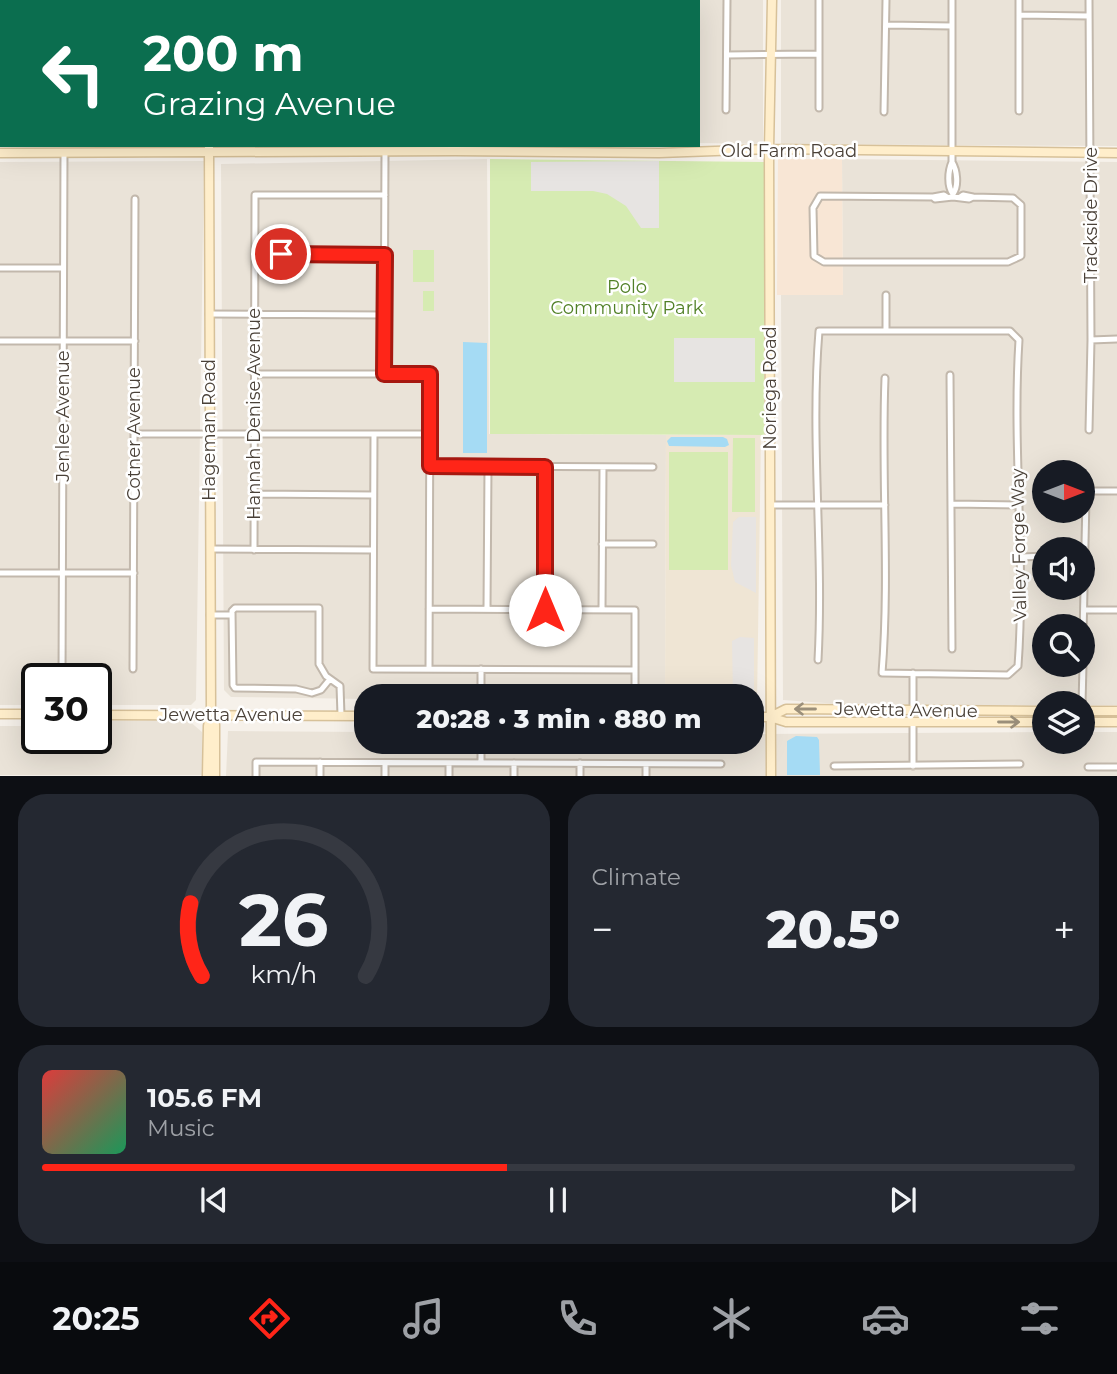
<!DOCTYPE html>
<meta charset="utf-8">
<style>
:root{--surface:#171b24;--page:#242831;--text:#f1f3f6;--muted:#9ea1a6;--line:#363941;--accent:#ff2518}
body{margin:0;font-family:Montserrat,sans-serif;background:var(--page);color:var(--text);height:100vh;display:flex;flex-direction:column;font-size:26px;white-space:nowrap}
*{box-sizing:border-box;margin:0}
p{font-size:23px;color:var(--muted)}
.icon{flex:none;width:38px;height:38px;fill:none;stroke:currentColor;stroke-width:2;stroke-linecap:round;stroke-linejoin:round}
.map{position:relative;height:776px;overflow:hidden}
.details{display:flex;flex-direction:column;gap:18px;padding:18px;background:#0d0f14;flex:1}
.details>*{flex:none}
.banner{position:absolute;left:0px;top:0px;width:700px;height:147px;box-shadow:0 7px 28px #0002;background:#0b6e4f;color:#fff;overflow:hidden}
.needle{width:46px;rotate:90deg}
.controls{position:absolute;left:1032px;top:460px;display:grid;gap:14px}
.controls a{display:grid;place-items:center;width:63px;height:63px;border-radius:50%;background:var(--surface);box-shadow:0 7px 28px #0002;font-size:35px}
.speed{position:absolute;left:21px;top:663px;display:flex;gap:14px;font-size:35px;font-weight:700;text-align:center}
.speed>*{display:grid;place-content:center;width:91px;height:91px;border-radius:50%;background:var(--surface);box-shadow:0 7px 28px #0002;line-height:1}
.speed .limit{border:4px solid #111;border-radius:10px;background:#fff;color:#111}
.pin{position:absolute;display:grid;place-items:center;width:60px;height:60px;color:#fff;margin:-30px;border:4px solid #fff;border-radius:50%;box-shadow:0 2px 7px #0007}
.me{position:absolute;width:77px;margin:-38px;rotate:0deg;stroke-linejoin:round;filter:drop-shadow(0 0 5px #0008)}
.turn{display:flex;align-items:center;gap:24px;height:147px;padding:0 28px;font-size:32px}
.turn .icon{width:91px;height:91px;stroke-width:2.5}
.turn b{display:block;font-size:49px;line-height:60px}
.big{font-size:52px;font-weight:800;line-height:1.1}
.details .widget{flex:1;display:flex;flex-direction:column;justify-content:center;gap:10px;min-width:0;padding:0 24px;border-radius:28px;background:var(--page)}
.details .dial{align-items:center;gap:0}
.dial svg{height:182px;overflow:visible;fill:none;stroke:var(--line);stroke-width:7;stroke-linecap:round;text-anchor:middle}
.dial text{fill:var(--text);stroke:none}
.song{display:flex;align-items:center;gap:21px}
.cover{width:84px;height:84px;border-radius:10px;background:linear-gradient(135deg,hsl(0 70% 55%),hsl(150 70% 35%))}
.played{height:7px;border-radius:4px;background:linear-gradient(90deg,var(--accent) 45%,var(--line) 45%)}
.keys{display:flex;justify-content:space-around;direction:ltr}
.heat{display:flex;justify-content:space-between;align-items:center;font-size:38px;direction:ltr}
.details .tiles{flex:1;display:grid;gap:18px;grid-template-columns:1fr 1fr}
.widget:last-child{grid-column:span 2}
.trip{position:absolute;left:354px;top:684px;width:410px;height:70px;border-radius:28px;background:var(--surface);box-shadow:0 7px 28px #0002;font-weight:800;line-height:70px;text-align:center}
.tab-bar{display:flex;height:112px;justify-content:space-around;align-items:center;background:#090b0e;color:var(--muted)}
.tab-bar .icon{width:49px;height:49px}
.tab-bar .active{color:var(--accent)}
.tab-bar b{font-size:32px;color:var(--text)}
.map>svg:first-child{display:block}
.residential{fill:#eae3d8;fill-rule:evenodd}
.commercial{fill:#f8e6d5}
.education{fill:#efe5d4}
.green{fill:#d6ebb2}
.parking{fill:#e7e4e2}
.water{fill:#a5dbf4}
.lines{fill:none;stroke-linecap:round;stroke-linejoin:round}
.street-casing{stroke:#c2b8ac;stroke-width:9}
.secondary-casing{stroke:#d7c199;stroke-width:11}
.street{stroke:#fff;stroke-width:5}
.secondary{stroke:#ffeecb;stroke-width:8}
.oneway{stroke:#9b8f7a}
.route-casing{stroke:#a61810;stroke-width:18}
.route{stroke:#ff2518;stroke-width:12}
.labels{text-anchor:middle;stroke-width:5;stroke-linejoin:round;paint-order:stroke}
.street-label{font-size:18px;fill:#4a4138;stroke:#fff}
.park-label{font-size:18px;fill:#518027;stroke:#fff}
</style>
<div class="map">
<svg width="1117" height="776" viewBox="0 0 1117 776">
<rect width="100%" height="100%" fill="#f6f1ea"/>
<!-- residential -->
<path class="residential" d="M0,0H216L2,2L0,143Z
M241,0H763V144L698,143V2H240Z
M781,0H1117V146L781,144Z
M487,159L489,434L666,435L665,696H366V699L231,697L224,690L221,164Z
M842,159L1117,162V705H853L783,700L781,295L843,294ZM1045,472H1083V511H1045ZM1045,550H1083V588H1045ZM1045,626H1083V665H1045Z
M204,161L196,700L191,705H96V679H37V705H0V162Z
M188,720L202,732V775H0V726H22L24,721H37V738H96V721Z
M228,731L366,732V742H751V734L1045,732V742H1083V732H1117V776H226Z"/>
<!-- commercial -->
<path class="commercial" d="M778,159H842L843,295H777Z"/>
<!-- education -->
<path class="education" d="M666,435H761L757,703H751V696H665Z"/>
<!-- green -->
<path class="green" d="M490,159L764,162V435L490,434Z
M413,250H434V282H413Z
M423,291H434V311H423Z
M733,438H755V512H732Z
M669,452H728V570H669Z"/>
<!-- parking -->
<path class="parking" d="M659,161V228H641L626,206L607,194L593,191H531V162Z
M674,338H755V382H674Z
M739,517H756V593L735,582L731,565L733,522Z
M740,637L754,638V699L751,700V696H733L732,641Z"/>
<!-- water -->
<path class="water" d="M463,342L487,343V453H463Z
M671,437H723L727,439L729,445L725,447L669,446L667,441Z
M796,736L817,737L819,740L820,775H787V741Z"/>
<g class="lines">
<!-- street casing -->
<g class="street-casing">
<path id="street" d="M819,0V108
M952,0V162C948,171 947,186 953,194C959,186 957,170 952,162
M1019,0V111
M32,2V0
M99,2V0
M165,2V0
M456,2V0
M525,2V0
M592,2V0
M659,2V0
M1019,15L1089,16
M886,25L952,26
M0,44H2
M727,55L819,54
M0,110H2
M726,110L727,0
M884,112L886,0
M933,197L820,196L813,208L814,256L824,262H1008L1021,256V205L1013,198L973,197
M947,197L944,195L933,197L935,199L953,197V195
M953,197L969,199L973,197L963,195L960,197
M255,254L385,255
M0,268H63
M209,314L385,315
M886,331V295
M1091,340L1117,339
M0,341H135
M254,374H430L429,669
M384,374L385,152
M950,375L952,649
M1089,430L1091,340L1089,0
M134,434H430
M374,434L373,669L635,670
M430,466L653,467
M254,494L373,495
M952,504L1018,505
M771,505H885
M602,544H653
M210,549L373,550
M254,550L255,195H385
M1022,557L1045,556
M0,573H134
M429,609L635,610V696
M487,609L488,467
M545,610V467
M602,610L603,467
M1084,610H1117
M210,615H232
M1083,636L1086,497L1093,491H1117
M818,660C824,550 810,441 819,331H1010L1019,340C1012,449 1026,557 1018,666L1008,675L882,673C890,574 881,477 885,378
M133,669L135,199
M62,679L64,153
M330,679L321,690L312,693L296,689L235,688L233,685L232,611L235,608H319V664L326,676L340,686L341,715
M481,696V669
M1082,704L1083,665
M913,710V673
M913,721V766
M481,763V742
M834,766L1020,764
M1088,767H1117
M256,776V762L721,764
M320,776V762
M385,776V763
M449,776V763
M514,776V763
M580,776V763
M646,776V764"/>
</g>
<!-- secondary casing -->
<g class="secondary-casing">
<path id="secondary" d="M227,2L228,0
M0,153L455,151L659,153L769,149L1117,153
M1083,711H1117
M0,714H37
M96,715L366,716
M211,715L215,725V776
M751,717H770L786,722H1045
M770,717L786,709L1045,711
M1083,722H1117
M207,776L208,726L211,715L209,145
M771,776L769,149L772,0"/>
</g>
<!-- street -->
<use href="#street" class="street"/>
<!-- secondary -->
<use href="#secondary" class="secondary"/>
</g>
<!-- one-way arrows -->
<defs><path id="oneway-shaft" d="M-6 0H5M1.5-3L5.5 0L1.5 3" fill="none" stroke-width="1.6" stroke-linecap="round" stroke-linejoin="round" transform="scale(1.75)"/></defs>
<g class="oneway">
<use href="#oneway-shaft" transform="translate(805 709) rotate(-180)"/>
<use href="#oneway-shaft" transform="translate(1009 722)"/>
</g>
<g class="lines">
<!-- route casing -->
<g class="route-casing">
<path id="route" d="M281,254L385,255L384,374H430V466L545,467V610"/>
</g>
<!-- route -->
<use href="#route" class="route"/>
</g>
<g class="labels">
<!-- street labels -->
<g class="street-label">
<text x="789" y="157">Old Farm Road</text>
<text transform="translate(1091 215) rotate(-90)" y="6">Trackside Drive</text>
<text transform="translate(770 388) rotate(-90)" y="6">Noriega Road</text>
<text transform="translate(254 414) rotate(-90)" y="6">Hannah Denise Avenue</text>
<text transform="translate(63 416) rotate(-90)" y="6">Jenlee Avenue</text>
<text transform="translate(209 430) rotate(-90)" y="6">Hageman Road</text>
<text transform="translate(134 434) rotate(-90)" y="6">Cotner Avenue</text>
<text transform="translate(1019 545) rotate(-91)" y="6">Valley Forge Way</text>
<text transform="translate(906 710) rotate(1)" y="6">Jewetta Avenue</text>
<text x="231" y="721">Jewetta Avenue</text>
</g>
<!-- park labels -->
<g class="park-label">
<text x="627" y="293">Polo<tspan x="627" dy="21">Community Park</tspan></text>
</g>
</g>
</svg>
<div class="controls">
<a><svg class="needle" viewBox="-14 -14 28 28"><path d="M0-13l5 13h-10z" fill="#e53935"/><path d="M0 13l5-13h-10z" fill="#9ea1a6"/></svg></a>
<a><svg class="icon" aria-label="sound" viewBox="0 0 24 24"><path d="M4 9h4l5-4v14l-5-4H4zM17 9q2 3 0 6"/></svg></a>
<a><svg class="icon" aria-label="search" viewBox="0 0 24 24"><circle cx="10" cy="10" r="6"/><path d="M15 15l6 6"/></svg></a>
<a><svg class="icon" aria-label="layers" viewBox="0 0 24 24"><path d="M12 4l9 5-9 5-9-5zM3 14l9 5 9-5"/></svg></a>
</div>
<div class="speed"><div class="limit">30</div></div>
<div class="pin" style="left:281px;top:254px;background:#d93025"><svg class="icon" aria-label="arrive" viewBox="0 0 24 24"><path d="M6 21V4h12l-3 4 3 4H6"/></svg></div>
<svg class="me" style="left:545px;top:610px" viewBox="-20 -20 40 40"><circle r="19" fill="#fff"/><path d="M0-13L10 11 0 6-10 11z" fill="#ff2518"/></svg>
<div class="trip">20:28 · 3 min · 880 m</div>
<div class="banner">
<div class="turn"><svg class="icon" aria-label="left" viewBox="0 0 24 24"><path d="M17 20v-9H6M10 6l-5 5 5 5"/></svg><div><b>200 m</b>Grazing Avenue</div></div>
</div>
</div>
<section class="details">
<div class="tiles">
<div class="widget dial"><svg viewBox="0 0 100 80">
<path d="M14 69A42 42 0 1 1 86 69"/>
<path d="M14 69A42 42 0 0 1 9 37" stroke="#ff2518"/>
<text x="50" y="56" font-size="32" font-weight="700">26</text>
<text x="50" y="72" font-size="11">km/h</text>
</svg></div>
<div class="widget"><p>Climate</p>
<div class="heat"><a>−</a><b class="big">20.5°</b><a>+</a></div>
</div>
<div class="widget">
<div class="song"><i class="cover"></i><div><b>105.6 FM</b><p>Music</p></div></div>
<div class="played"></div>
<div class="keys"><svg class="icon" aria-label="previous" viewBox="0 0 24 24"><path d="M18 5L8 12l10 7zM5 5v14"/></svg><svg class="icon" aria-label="pause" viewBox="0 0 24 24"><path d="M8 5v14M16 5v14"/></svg><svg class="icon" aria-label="next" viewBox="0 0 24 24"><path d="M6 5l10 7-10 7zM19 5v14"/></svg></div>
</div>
</div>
</section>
<nav class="tab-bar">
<b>20:25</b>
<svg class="icon active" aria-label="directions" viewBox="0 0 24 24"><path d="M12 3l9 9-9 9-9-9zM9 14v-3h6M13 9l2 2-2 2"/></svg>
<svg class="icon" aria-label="music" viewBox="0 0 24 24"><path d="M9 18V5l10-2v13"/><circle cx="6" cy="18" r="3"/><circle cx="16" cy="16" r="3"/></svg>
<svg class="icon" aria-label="phone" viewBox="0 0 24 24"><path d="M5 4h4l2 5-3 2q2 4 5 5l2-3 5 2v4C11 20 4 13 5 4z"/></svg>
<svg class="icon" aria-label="climate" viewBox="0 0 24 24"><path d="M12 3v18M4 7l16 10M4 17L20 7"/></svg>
<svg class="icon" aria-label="car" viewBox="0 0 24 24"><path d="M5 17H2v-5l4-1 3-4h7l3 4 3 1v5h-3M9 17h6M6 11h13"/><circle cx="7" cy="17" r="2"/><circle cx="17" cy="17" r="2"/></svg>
<svg class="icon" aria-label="filters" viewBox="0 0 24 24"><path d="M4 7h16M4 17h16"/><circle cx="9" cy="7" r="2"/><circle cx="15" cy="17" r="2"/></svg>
</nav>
